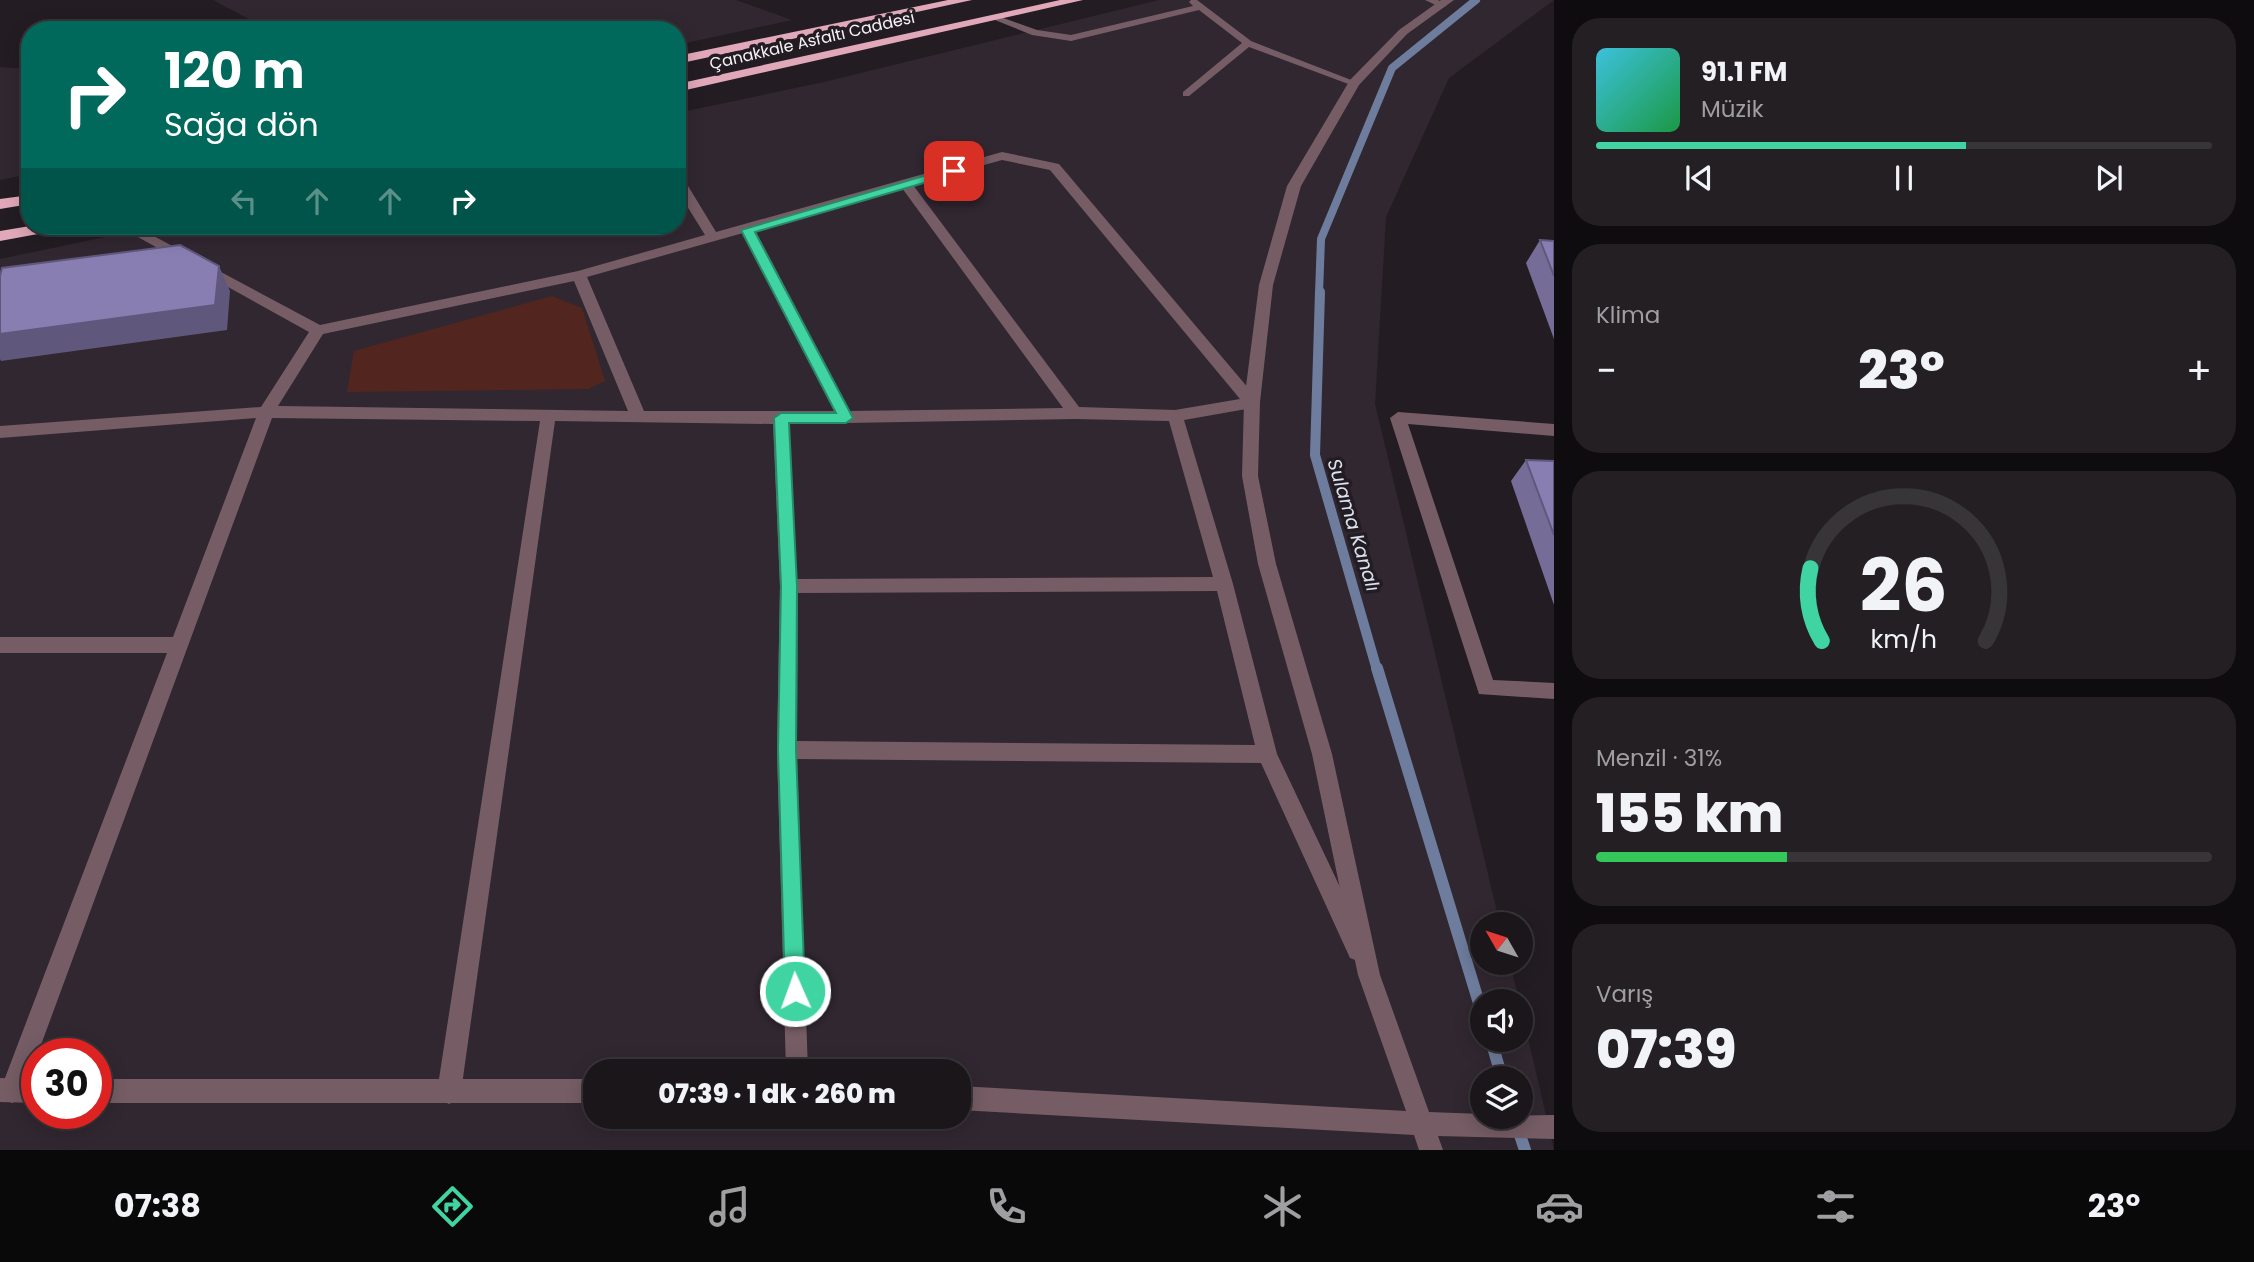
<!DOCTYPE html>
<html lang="tr">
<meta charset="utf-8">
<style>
:root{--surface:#1a161a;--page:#231f23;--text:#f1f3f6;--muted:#9f9fa2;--line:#383539;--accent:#3fd4a2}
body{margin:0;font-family:Poppins,sans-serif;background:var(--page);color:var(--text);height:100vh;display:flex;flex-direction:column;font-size:26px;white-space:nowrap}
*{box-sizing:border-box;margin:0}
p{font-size:23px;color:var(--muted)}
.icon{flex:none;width:38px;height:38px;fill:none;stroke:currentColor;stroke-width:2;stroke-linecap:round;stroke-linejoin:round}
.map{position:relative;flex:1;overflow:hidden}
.sheet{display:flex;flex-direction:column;gap:18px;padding:18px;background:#0e0c0e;width:700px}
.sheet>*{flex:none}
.guide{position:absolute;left:21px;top:21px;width:665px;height:214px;border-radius:28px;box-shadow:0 4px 18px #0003,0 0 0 2px var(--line);background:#00695c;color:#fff;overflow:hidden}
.needle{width:46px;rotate:309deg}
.buttons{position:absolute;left:1470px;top:912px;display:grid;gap:14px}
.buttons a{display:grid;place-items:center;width:63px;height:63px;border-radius:50%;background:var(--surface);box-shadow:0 4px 18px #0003,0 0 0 2px var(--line);font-size:35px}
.speed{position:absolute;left:21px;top:1038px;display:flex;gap:14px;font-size:35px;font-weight:700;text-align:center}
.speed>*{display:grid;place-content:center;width:91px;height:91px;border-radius:50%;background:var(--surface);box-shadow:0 4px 18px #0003,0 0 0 2px var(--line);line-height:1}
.speed .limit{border:10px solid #d22;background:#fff;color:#111}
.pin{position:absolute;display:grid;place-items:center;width:60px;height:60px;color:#fff;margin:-30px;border-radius:14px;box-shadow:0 4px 10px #0006}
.me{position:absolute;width:77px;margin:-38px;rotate:358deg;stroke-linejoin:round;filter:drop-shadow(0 0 5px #0008)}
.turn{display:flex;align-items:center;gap:24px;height:147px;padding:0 28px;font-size:32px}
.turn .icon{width:91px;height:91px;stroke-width:2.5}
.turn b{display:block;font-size:49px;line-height:60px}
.lanes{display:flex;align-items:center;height:66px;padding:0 28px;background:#0003;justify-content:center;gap:35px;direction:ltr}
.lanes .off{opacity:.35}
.big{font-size:52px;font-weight:800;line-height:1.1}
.sheet .tile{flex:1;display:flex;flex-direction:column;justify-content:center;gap:10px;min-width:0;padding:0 24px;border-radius:28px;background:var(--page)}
.sheet .dial{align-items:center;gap:0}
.dial svg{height:182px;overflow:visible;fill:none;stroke:var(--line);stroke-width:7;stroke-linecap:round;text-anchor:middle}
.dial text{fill:var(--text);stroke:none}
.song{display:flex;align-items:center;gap:21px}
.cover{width:84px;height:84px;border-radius:10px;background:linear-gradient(135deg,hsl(190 70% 55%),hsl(140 70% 35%))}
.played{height:7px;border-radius:4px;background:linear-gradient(90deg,var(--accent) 60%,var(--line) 60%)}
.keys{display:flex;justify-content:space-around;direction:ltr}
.heat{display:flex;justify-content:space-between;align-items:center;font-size:38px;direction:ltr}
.charge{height:10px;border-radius:5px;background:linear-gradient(90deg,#34c759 31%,var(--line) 0)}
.trip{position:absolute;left:583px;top:1059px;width:388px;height:70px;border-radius:28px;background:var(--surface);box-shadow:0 4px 18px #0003,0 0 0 2px var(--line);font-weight:800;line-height:70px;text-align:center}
.tab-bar{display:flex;height:112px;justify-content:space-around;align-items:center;background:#0a090a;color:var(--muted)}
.tab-bar .icon{width:49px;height:49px}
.tab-bar .active{color:var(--accent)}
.tab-bar b{font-size:32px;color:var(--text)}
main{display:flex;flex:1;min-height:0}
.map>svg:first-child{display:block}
.built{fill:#312731;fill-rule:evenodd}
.green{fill:#52261f}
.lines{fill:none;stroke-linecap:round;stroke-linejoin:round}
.stream-far2{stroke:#6e7d9d;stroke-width:8}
.stream-far1{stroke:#6e7d9d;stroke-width:10}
.stream{stroke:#6e7d9d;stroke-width:12}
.service{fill:#765d65;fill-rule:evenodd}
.minor{fill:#765d65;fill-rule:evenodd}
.tertiary{fill:#765d65;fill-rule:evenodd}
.trunk{fill:#e1a8b9;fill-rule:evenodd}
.wall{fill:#766c98}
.shaded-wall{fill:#60587c}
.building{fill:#897eb1;stroke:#60587c;stroke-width:2}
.route{fill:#3fd4a2;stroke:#298a69;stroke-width:2}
.labels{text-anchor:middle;stroke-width:7;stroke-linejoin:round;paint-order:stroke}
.far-street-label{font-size:16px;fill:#f7f3f7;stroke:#231d23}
.water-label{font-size:19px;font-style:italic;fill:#dbe3f2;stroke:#231d23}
</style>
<main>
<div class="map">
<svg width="1554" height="1150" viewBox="0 0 1554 1150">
<rect width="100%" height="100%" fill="#231d23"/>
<!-- built -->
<path class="built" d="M213,0H736L792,20L677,45V30H269Z
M1159,0H1554L1449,78L1386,217L1375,404L1500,924H1482V962L1510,963L1519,1001H1482V1040H1521V1008L1554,1150H0V259L158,226H677V113L824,82ZM37,1054H96V1113H37ZM595,1071H959V1116H595ZM1482,1078H1521V1116H1482Z
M0,67L30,69V174L0,180Z"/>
<!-- green -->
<path class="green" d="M552,296L582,308L605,381L588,389L347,392L354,351Z"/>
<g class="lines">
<!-- stream-far2 -->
<path class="stream-far2" d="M1319,294L1321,239L1392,68L1476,0"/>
<!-- stream-far1 -->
<path class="stream-far1" d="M1320,292L1315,455L1377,670"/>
<!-- stream -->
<path class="stream" d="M1377,668L1482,1013
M1491,1040L1502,1078
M1517,1126L1525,1150"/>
<!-- service -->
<path class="service" d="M1191,0H1197L1251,41L1359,83L1351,85L1249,47L1189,96H1183V92L1242,43L1199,10L1071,41L1032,35L990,18L995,15L1037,30L1071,35L1193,6L1189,2Z
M1425,0H1438L1447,5L1442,8Z"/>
<!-- minor -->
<path class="minor" d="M1002,152L1059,164L1260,402L1252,408L1184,420L1233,584L1277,754L1366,942L1369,950L1366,958L1358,961L1350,958L1261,763L797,759L808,1071H786L777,750L780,586L773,424L555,421L461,1092L457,1100L449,1104L441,1100L437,1092L540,421L272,418L24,1091L20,1099L12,1103L4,1099L0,1091L167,653H0V637H173L256,418L0,438V426L261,407L309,332L118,226H135L320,325L578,271L705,235L677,190V175L682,176L716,232ZM1002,160L1050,170L1240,399L1175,410L1079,407L913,185ZM902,188L1063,408L850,411L755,230ZM743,233L835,411H644L587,277ZM574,281L628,411L278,406L323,334ZM1075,419L1169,421L1213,577L797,579L789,424ZM1217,591L1255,745L797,741L798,593Z
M1398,412L1554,424V436L1408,424L1493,680L1554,683V699L1479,694L1390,418Z"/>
<!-- tertiary -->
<path class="tertiary" d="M1441,0H1454L1407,34L1359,85L1301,186L1273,285L1260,402L1258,476L1276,564L1332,754L1380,975L1429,1112L1482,1114V1116L1554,1115V1139L1438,1136L1443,1150H1419L1414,1135L959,1110V1086L1406,1111L1358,975L1312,754L1258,564L1242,476L1244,402L1259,285L1287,186L1350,80L1399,30Z
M0,1078L37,1079V1103L0,1102Z
M96,1079H595V1103H96Z"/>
<!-- trunk -->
<path class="trunk" d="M948,0H972L677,64V56Z
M1060,0H1083L677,92V84Z
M30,195V204L0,209V199Z
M30,226H62L54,231L0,241V231Z"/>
</g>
<!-- wall -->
<path class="wall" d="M1540,240L1554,241V339L1526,263Z
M1526,460L1554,461V605L1511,481Z"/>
<!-- shaded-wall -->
<path class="shaded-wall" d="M219,266L230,291L227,330L1,361L0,359V334Z"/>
<!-- building -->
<path class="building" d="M1540,240L1554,241V276Z
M180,245L219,266L215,305L0,334V276L2,268Z
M1526,460L1554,461V535Z"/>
<!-- route -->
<path class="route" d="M954,167L960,171L958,173L755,232L853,418L846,423H789L797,586L796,750L805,991L802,998L795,1001L788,998L785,991L778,750L781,586L774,418L781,413H836L741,230Z"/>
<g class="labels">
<!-- far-street labels -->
<g class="far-street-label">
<text transform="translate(812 40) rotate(-13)" y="6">Çanakkale Asfaltı Caddesi</text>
</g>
<!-- water labels -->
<g class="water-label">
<text transform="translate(1354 525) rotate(73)" y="7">Sulama Kanalı</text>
</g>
</g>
</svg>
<div class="buttons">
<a><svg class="needle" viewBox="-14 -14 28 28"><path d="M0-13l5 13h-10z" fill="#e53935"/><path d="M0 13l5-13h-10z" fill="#9f9fa2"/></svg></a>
<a><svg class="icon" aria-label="sound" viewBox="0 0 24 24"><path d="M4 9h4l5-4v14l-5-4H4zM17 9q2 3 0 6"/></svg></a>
<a><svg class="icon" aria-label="layers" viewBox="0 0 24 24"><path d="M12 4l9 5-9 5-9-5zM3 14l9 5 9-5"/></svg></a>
</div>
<div class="speed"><div class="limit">30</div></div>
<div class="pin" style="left:954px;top:171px;background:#d93025"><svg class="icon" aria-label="arrive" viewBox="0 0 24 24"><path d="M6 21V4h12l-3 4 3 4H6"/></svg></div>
<svg class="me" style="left:795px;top:991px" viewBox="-20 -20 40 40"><circle r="17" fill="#3fd4a2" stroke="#fff" stroke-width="3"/><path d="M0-11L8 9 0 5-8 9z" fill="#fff"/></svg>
<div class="trip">07:39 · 1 dk · 260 m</div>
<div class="guide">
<div class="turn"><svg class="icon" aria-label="right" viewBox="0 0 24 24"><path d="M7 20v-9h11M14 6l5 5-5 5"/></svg><div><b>120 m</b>Sağa dön</div></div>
<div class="lanes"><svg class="icon off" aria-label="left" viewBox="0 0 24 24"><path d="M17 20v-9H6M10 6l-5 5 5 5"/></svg><svg class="icon off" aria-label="ahead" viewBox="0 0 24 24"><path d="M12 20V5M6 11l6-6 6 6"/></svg><svg class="icon off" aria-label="ahead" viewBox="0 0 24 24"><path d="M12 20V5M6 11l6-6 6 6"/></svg><svg class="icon" aria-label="right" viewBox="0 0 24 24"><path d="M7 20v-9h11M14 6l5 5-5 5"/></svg></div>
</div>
</div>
<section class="sheet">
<div class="tile">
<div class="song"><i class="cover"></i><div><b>91.1 FM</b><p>Müzik</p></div></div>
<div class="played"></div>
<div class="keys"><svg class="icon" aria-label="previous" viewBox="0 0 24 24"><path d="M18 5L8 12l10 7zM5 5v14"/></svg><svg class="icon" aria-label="pause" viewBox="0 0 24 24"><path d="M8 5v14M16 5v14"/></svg><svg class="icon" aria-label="next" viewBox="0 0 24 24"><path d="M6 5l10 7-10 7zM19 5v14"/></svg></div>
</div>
<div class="tile"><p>Klima</p>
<div class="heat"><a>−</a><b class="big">23°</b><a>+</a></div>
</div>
<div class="tile dial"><svg viewBox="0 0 100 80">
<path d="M14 69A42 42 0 1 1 86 69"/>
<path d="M14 69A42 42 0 0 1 9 37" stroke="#3fd4a2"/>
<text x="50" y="56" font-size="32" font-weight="700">26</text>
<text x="50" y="72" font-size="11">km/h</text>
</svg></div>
<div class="tile"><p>Menzil · 31%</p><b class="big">155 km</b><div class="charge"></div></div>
<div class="tile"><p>Varış</p><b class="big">07:39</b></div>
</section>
</main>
<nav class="tab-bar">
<b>07:38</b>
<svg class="icon active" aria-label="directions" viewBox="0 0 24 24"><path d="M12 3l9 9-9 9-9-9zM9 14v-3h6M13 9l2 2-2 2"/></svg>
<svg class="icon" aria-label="music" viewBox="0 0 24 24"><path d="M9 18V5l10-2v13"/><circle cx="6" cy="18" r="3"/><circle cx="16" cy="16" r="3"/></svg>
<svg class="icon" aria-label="phone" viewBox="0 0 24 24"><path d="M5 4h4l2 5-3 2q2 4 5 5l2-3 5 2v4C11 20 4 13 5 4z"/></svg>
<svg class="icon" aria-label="climate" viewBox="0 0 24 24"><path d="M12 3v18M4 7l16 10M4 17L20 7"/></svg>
<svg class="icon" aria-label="car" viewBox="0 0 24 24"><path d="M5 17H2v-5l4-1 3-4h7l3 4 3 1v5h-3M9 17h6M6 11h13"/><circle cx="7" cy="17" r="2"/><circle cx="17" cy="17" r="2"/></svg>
<svg class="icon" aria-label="filters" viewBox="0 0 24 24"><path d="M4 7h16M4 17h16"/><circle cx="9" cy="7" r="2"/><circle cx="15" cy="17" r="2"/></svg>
<b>23°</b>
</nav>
